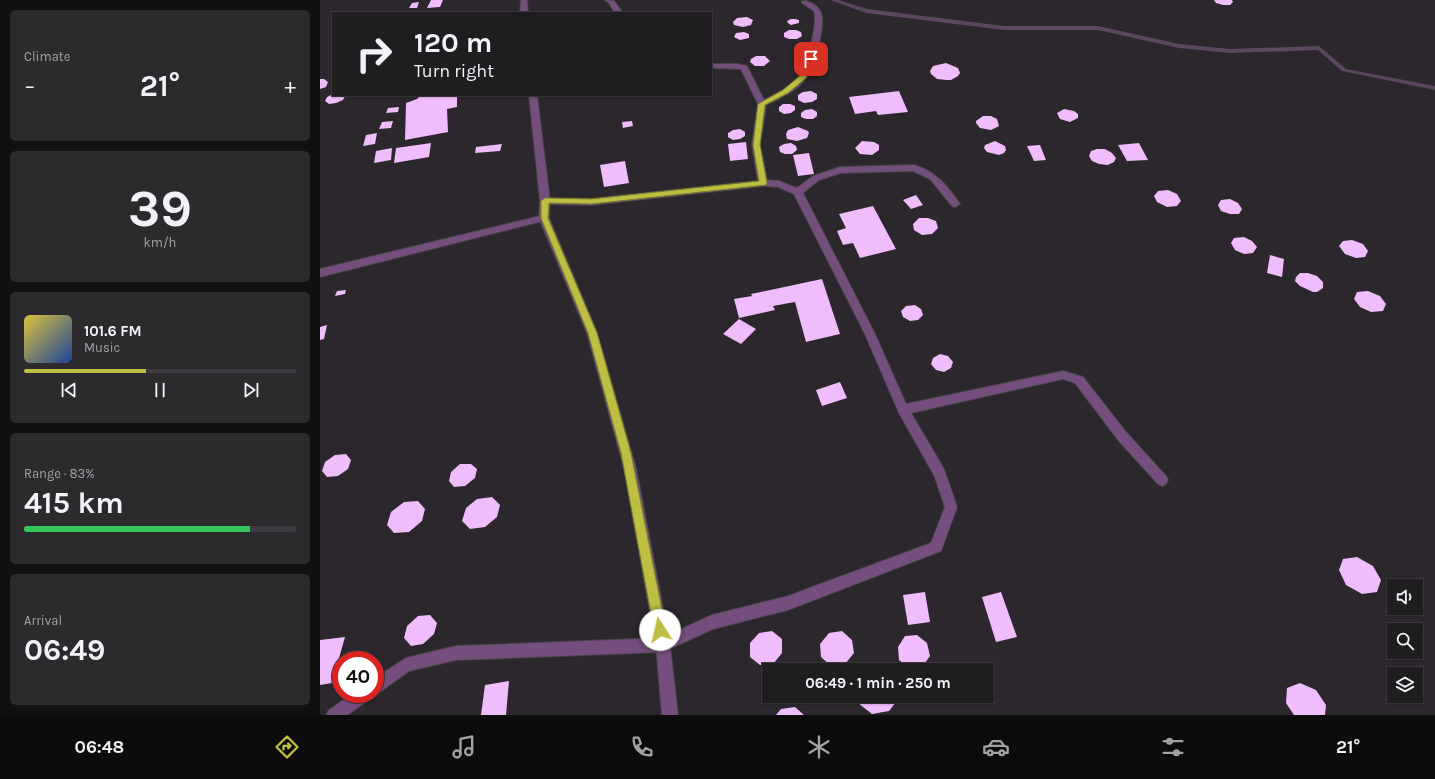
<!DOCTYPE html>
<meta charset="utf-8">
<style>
:root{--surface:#201d21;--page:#2d2a2e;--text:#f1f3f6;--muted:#a2a2a5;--line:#3d3b3f;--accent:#bebf42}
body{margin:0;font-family:Karla,sans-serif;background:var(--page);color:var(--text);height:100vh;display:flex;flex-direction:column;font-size:15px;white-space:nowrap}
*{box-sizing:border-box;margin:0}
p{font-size:13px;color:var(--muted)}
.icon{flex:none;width:22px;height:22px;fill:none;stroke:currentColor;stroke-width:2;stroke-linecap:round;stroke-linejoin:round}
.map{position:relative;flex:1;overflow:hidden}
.side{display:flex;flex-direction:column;gap:10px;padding:10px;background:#121012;width:320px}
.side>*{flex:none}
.guide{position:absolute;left:12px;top:12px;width:380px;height:84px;border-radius:0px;box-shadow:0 1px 3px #0004,0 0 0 1px var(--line);background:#201d21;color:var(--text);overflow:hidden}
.fabs{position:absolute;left:1067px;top:579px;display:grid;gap:8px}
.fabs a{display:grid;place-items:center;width:36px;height:36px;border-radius:0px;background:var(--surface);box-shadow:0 1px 3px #0004,0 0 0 1px var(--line);font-size:20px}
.speed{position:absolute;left:12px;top:651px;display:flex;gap:8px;font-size:20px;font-weight:700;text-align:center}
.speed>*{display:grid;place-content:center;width:52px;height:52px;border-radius:50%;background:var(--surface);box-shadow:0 1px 3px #0004,0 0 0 1px var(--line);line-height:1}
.speed .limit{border:6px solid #d22;background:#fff;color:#111}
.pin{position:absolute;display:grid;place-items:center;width:34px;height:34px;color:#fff;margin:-17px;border-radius:8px;box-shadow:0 2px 6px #0006}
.me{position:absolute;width:44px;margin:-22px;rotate:350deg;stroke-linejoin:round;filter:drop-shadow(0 0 3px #0008)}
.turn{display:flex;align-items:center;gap:14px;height:84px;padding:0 16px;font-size:18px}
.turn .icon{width:52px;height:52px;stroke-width:2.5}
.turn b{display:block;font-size:28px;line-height:34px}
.big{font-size:30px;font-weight:700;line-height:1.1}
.side .card{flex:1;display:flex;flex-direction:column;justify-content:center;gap:6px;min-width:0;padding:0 14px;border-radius:6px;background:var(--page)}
.side .dial{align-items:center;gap:0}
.dial b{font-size:52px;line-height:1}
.song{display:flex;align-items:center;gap:12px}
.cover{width:48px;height:48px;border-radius:6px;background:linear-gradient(135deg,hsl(50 70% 55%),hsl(220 70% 35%))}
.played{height:4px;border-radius:2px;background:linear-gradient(90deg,var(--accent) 45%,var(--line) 45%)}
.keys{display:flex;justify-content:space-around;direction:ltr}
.heat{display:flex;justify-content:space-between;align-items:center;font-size:22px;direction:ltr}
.charge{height:6px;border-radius:3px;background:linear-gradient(90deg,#34c759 83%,var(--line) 0)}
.trip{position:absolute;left:442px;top:663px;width:232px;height:40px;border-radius:0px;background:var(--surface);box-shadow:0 1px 3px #0004,0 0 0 1px var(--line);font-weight:700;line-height:40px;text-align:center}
.tabs{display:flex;height:64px;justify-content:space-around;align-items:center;background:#0d0c0d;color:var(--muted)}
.tabs .icon{width:28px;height:28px}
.tabs .selected{color:var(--accent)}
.tabs b{font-size:18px;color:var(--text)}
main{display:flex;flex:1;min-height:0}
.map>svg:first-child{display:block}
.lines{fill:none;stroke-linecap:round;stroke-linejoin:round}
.stream{fill:#5b475f;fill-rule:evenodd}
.building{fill:#efbcfc}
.minor-casing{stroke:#464247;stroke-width:2}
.tertiary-casing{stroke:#464247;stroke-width:2}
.minor{fill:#744f7d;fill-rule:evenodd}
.tertiary{fill:#744f7d;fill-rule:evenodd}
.route{fill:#bebf42;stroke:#7c7c2b}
</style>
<main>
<section class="side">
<div class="card"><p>Climate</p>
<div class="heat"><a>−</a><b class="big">21°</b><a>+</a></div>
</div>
<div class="card dial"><b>39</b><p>km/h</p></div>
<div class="card">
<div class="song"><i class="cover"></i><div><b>101.6 FM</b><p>Music</p></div></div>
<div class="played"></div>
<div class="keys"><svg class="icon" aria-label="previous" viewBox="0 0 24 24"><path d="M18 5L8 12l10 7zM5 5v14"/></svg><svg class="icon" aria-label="pause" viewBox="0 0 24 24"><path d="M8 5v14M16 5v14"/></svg><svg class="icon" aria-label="next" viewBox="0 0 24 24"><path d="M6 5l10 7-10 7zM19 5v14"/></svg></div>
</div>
<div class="card"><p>Range · 83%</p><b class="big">415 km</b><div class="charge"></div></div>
<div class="card"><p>Arrival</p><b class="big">06:49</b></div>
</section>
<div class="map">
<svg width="1115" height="715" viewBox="0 0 1115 715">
<rect width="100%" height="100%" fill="#2b272c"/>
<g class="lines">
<!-- stream -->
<path class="stream" d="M510,0H519L547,9L684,26H778L859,44L910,49L999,46L1026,69L1115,86V90L1022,71L998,50L910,53L859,48L778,30H684L546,13Z"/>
</g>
<!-- building -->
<path class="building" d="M111,0H123L120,7L107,8Z
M894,0H912L913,2L910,5H903L896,3Z
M99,2L97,8H89L92,3Z
M427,17L433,20L431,25L423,27L414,25L413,22L417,18Z
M471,19H475L479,20V23L471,25L468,23L467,21Z
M469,30H476L481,32L482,36L477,39H469L464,37V33Z
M424,32L429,34V38L420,40L414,37L416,33Z
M436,56H445L450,61L444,66H435L430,62L431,59Z
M626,63L638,68L640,73L638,76L631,80H626L617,79L611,74L610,71L613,66Z
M0,79H4L8,82L6,87L0,89Z
M491,91L497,94V99L492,102L484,103L478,100V95L483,92Z
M579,91L588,112L558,115L556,111L535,114L529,97Z
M13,94L24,95L25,96L23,100L16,103L9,104L5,101L7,97Z
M101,95H137V107L127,109L128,132L85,140L86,103L97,99Z
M463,104H470L475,106V110L471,113L464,114L459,111V107Z
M79,107L78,112L66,113L68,108Z
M492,109L497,112V116L493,119H486L481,117V113L485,110Z
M744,109L754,111L758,114V118L750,122L740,119L737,113Z
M663,116H671L677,119L679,126L671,130L660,128L656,123V121Z
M73,121L71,128L59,129L62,122Z
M312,121L313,126L303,128L302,122Z
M478,127L488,131L489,133L487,138L477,141L467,139L466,134L468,130Z
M420,129L425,132V136L420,139L413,140L408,137V133L413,130Z
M57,133L55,144L43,146L46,135Z
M542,141L554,142L559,145V150L552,155L540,154L535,148Z
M675,141L685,146L686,150L684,153L679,155L667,152L664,148L665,145Z
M426,142L428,159L410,161L408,144Z
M111,143L109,157L74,163L76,148Z
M471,143L476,146L477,150L472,154H465L460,152L459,147L464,144Z
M819,143L828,160L807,161L798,145Z
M182,144L180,151L155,153L156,147Z
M720,145L726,160L714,161L707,146Z
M72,148L71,160L54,163L56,151Z
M777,149H785L792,153L796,158L794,162L788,165L779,164L772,161L769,156L771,151Z
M489,153L494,174L478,176L473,155Z
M305,161L309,183L284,187L280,165Z
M848,190L857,194L861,201L857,206L847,207L837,202L834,196L838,191Z
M596,195L603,205L591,209L583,200Z
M910,199L918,203L922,209L919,214H910L901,211L898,205L901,200Z
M553,206L576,249L540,258L533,243L523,245L517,231L526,228L519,214Z
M599,218H608L616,221L618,228L612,234L602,235L594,230L593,224Z
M924,237L932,241L937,247L933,253L924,254L915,250L911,243L914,238Z
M1032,240L1043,244L1048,251L1045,257L1036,258L1025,254L1019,246L1023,241Z
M950,255L964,259L962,277L947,273Z
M980,273H988L997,276L1003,282V288L997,292H993L980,286L975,281L976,277Z
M502,279L520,334L486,342L475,302L453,306L455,310L419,318L414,299L432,296L431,294Z
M26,290L25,294L15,296L17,291Z
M1048,291L1060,296L1066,304L1063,311L1051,312L1040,307L1034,299L1037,292Z
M595,305L601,309L603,315L598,320L590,321L583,317L581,311L586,306Z
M419,319L436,329L421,344L403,334Z
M7,325L4,339L0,340V327Z
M620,354L628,356L633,362L631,368L624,372L616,370L611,364L613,358Z
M520,382L527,398L502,406L496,390Z
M26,454L31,460L28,469L18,476L7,477L2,471L5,462L15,455Z
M140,464H151L157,469L155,478L145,486L134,487L129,481L131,472Z
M172,497L180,505L177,517L165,527L150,529L142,521L146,508L157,499Z
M98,501L105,509L102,521L89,532L74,533L67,525L71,512L84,502Z
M1037,557L1053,566L1061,580L1057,592L1042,594L1026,585L1019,570L1023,559Z
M605,592L610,622L588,625L583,595Z
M681,592L697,637L676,642L662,597Z
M110,615L117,623L114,634L103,644L91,646L84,638L87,626L98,616Z
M452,631L462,639V653L453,664L440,665L430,657V643L439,633Z
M522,631L532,640L534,653L525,664L511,666L501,657L500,644L509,633Z
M597,635L607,643L610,656L602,667L589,668L579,660L578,647L585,636Z
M25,637L12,683L0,685V640Z
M189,681L186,715H161L165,685Z
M980,683L996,690L1006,705L1005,715H974L966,703L967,688Z
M537,696H580V697L569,711L552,714L538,703Z
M475,707L484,715H456L461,709Z"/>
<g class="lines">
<!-- minor casing -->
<g class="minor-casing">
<path id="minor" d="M285,0L294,1L303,13H295L289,3Z
M482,1C489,0 499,6 501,13C506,25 494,67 486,78C477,91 460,98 446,105L440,145L447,180L459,181L477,188L493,176L520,167L594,165C615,171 628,186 640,204L635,207L632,206L610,179L593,171L521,173L499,180L483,193L555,334L586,404L743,371L763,377L806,432L846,476L848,480L846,484L842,486L838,484L798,440L755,383L743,379L591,413L624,469L637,507L621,551L468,610L393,629L343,652L136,660L89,671L60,692L55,694H54L55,678L86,658L136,646L342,638L392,615L468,596L611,543L625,507L614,475L579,413L545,334L474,194L458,187L443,186L271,205L225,204L220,201L225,198L271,199L438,181L432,145L438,104L421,69L391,68V64H418L427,66L444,100C456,94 469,88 478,78C487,67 498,24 494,11L482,3Z
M224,215L227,216L229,218L227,220L0,277V269Z
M32,694H52L50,699L27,715H6L9,710Z"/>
</g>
<!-- tertiary casing -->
<g class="tertiary-casing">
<path id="tertiary" d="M201,0H207L208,13H200Z
M209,95H217L230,201L229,218L277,333L316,468L350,645L358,715H342L336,645L304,468L267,333L219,218L220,201Z"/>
</g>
<!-- minor -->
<use href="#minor" class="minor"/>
<!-- tertiary -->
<use href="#tertiary" class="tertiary"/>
</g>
<!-- route -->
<path class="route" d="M489,58L494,59L486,78L468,93L445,105L440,145L447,183L446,185L271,204L229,203L228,218L277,333L311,453L346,630L344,634L340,636L336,634L334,630L301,453L268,333L221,218V201L225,198L271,199L439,181L433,145L438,104L463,90L481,75Z"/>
</svg>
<div class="fabs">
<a><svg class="icon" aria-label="sound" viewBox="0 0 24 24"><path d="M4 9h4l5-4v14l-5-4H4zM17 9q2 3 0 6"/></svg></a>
<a><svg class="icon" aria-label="search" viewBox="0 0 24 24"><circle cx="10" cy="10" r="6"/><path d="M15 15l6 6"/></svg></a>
<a><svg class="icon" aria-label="layers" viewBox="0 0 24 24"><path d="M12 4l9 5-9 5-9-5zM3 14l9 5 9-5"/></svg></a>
</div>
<div class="speed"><div class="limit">40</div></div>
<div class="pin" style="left:491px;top:59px;background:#d93025"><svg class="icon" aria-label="arrive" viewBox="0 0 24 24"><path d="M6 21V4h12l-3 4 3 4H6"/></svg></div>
<svg class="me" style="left:340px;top:630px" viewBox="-20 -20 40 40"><circle r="19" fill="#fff"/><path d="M0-13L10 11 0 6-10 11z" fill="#bebf42"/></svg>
<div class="trip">06:49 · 1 min · 250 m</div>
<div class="guide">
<div class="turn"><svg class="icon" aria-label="right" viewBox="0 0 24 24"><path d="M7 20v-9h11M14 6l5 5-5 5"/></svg><div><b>120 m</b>Turn right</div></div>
</div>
</div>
</main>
<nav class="tabs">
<b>06:48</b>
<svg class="icon selected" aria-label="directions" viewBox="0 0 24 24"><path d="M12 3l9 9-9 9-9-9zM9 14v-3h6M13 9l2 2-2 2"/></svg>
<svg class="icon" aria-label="music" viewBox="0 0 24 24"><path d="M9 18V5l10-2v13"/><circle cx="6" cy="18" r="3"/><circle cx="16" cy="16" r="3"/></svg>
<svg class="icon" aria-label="phone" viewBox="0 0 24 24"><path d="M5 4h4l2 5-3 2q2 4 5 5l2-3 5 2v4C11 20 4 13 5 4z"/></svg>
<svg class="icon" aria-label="climate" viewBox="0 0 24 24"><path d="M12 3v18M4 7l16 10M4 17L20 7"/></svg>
<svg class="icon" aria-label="car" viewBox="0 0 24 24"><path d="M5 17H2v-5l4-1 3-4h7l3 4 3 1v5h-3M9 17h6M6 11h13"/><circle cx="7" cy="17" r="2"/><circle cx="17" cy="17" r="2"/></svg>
<svg class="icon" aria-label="filters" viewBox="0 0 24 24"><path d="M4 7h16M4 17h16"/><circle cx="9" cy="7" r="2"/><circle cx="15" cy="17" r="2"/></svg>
<b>21°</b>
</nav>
